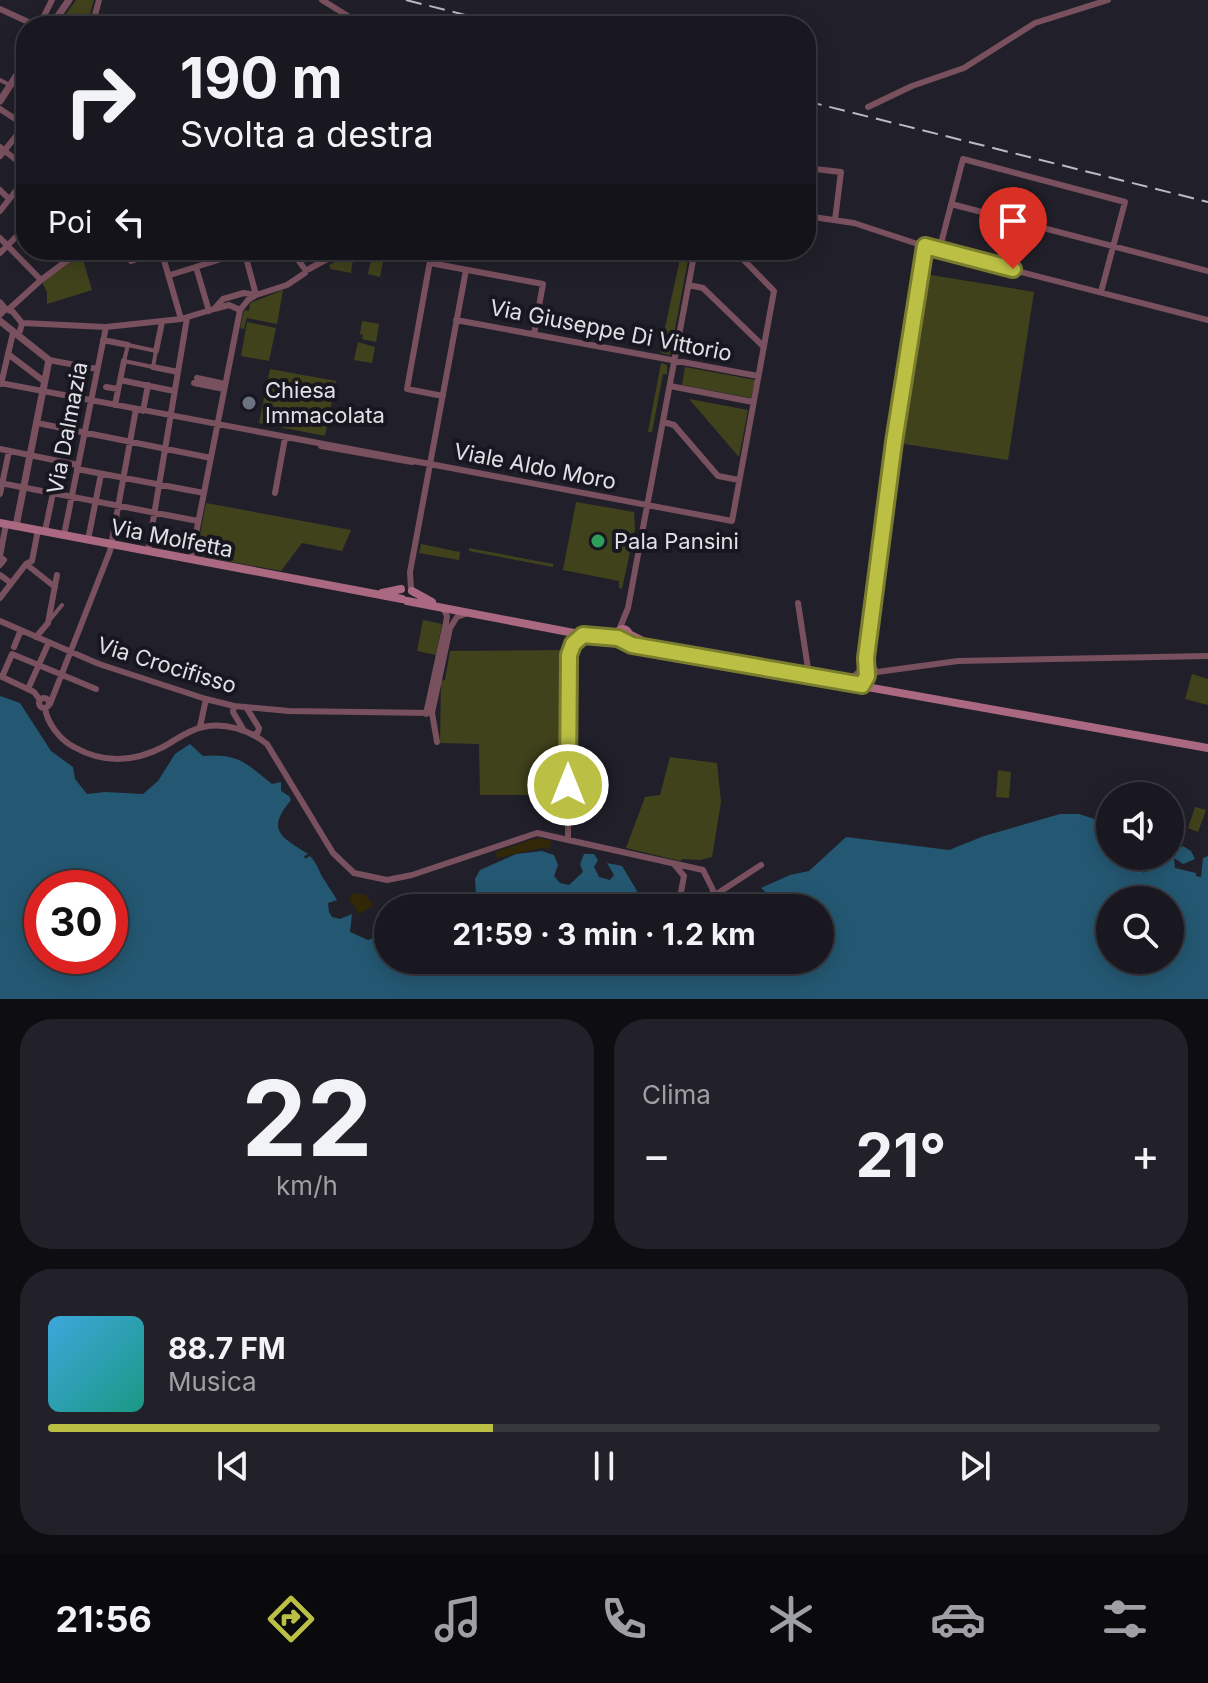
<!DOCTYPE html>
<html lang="it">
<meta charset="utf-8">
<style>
:root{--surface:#191820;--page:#222129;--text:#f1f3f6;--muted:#9fa0a5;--line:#37373e;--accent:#bbc045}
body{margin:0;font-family:Inter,sans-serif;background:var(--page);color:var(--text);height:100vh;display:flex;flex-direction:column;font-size:30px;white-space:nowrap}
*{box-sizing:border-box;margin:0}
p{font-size:26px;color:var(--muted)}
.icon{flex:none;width:44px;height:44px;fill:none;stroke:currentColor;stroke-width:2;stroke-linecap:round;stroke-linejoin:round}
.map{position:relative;height:999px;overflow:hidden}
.side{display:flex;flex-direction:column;gap:20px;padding:20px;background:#0e0d12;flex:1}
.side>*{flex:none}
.guide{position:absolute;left:16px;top:16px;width:800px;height:244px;border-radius:32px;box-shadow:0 4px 20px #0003,0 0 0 2px var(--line);background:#191820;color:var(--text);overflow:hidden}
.controls{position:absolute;left:1096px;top:782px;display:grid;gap:16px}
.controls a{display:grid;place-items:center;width:88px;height:88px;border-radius:50%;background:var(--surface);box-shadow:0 4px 20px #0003,0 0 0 2px var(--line);font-size:40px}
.speed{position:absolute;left:24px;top:870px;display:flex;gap:16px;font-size:40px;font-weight:700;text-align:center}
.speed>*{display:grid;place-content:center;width:104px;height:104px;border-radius:50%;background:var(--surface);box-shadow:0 4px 20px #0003,0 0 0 2px var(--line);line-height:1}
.speed .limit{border:12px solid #d22;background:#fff;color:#111}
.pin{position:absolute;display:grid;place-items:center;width:68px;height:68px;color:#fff;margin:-82px -34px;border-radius:50% 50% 50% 0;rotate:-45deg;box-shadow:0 0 8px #0007}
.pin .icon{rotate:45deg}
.me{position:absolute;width:88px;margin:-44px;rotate:0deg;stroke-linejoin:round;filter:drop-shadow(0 0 6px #0008)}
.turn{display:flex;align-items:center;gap:28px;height:168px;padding:0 32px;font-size:36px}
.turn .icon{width:104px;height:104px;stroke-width:2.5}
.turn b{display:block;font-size:56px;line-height:68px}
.then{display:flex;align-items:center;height:76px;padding:0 32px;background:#0003;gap:16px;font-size:30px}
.big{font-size:60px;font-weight:700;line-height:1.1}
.side .tile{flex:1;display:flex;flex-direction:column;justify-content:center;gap:12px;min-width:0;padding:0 28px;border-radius:32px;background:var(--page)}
.side .dial{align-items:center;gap:0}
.dial b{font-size:104px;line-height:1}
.song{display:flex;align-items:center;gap:24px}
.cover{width:96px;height:96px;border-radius:12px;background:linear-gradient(135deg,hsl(200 70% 55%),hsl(170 70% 35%))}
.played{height:8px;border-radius:4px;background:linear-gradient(90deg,var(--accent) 40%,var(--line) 40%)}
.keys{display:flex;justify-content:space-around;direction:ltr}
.heat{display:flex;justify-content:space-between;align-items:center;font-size:44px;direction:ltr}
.side .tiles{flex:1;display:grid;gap:20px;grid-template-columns:1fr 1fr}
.tile:last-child{grid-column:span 2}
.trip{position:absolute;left:374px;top:894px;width:460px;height:80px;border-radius:40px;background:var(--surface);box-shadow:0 4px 20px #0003,0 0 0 2px var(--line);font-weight:700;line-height:80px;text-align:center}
.menu{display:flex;height:128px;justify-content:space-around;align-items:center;background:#0a0a0d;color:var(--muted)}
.menu .icon{width:56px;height:56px}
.menu .selected{color:var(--accent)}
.menu b{font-size:36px;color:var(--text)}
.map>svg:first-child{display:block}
.green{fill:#40421c}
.sand{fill:#302807}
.water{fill:#245872;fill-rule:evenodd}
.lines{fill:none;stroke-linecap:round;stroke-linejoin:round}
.pedestrian{stroke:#79505e;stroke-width:4}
.minor{stroke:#79505e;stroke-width:6}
.tertiary{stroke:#79505e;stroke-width:7}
.secondary{stroke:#aa6980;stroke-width:8}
.rail{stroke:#babac2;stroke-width:2;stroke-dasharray:16 8;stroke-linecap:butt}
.route-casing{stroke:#7a7d2d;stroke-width:20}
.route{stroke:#bbc045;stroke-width:14}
.worship-dot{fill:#6b7280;stroke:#181720;stroke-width:3}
.leisure-dot{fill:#2e9e5b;stroke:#181720;stroke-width:3}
.labels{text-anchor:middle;stroke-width:8;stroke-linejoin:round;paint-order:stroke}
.street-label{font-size:22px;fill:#e0e0e7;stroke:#181720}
.poi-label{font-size:22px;fill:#e0e0e7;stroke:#181720;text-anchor:start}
</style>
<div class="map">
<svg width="1208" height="999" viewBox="0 0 1208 999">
<rect width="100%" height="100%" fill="#21202a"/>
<!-- green -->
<path class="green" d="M76,0H94L87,26H57Z
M373,250L385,252L380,277L368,274Z
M682,250H690L670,355L661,353L660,350Z
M81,253L92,290L47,304V292L42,282Z
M354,253L351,273L331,269L329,265Z
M925,274L1034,292L1008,460L898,443Z
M283,290L277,324L247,318L244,329L240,328L244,310L249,311L250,303Z
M362,321L379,324L376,342L362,339L363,335L360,334Z
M247,322L276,328L269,361L241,356Z
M358,342L375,347L372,363L354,360Z
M661,363L667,365V374H663L652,432H648Z
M685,367L755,380L751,398L682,385Z
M270,369L336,381L325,436L259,423Z
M689,399L748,410L739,457Z
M576,502L634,512L635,529L622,589L619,588V581L563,570Z
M206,503L351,530L342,551L302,543L281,571L210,558V551H205L204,557L196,555Z
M421,544L460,552L459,560L419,553Z
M469,548L553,564V567L469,551Z
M423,620L442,624L436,655L417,651Z
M566,650L564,795H480L479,744L440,743L441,681L445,680L450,651Z
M1192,674L1208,679V705L1185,699Z
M670,757L717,763L721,802L712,857L700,860L683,859L680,861L626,848L645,797L660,795Z
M998,770L1011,772L1009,798L996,797Z
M1195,807L1206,810L1198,832L1188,828Z"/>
<!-- sand -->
<path class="sand" d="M537,838L552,841L549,849L542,848L497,858L495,852Z
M353,893L365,895L374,905L359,914L349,899Z"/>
<!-- water -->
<path class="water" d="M0,696L20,703L51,751L73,767L75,779L87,794L105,792L143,794L158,781L175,754L190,744L203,756C238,753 246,763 272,784L281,782V791L289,796L291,800C266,830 280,836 308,854L304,856L305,859L310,856C319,866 319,873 325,881C329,888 333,893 337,900L328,903L329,912L332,917L340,919L352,914L350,932L368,940L377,937L388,938V960H648L651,971L672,968L689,960H820V908H758L771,897L761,888L790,875L809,871L846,837L949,850L984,836L1060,814H1079L1110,824V856L1148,857L1143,873L1148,871L1152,856H1175L1178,849L1183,846L1191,851L1195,859L1183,864L1174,858L1175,868L1196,873V876L1201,877L1203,858L1208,856V999H0ZM42,888H110V956H42ZM1110,900H1170V960H1110Z
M542,851L554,855L558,865L554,876L560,883L569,885L583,872L580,864L584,854H594L598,860L594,867L599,877L610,880L614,875L607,863L622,866L643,901L638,908H478L481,899L476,896L475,879L480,870L516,854Z"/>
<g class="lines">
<!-- pedestrian -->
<path class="pedestrian" d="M0,80L10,85
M128,345L156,351L153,367L124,361Z
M49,621L62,605"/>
<!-- minor -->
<path class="minor" d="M322,0L364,26
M0,9L37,26
M189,21L196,26
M39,26L52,0
M92,26L99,0
M334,26L346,16
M16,76L26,82
M868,107L912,86L964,68L1035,23L1108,0
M0,109L26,126
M0,147L26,168
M0,156L25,125
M806,168L841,172L835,220
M0,190L9,199
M951,204L1208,271
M0,211L26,178
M806,216L854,223L939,251L1208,320
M0,238L41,280
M161,250L181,319
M244,250L256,295
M291,250L304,268
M432,250L407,389L443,396
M939,251L963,159L1125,202L1101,292
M0,253L26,227
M131,261L162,251
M430,263L543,284L534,334
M196,267L209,311
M309,269L344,250
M170,275L244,252
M689,285L703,288L764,347
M6,309L13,312L22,323L20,331L16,334
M9,309L41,280L81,250
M214,309L229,305L240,310
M456,320L758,376
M22,323L106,327L181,319L214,309L223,299L244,293L256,295L287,285L305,273
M103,340L128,345
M156,351L162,322
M8,354L45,382
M49,360L97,369
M153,367L178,372
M197,378L225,384
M120,380L174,391
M0,383L732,521L774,291L734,250
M194,383L224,389
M1,384L13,333
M670,386L753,402
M106,387L118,389
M115,405L124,361
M143,411L148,385
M663,422L674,425L718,476L739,480
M37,423L211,458
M321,446L412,462
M0,449L78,465
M77,469L204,493
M0,483L198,521
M275,493L285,438
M0,494L9,451
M45,531L53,493
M64,535L106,327
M88,540L101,474
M148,551L187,318
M0,556L6,524
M0,557L4,560L0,565
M191,559L240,310L248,300L256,295
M26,564L55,587
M0,575L11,583
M411,589L410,572L466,270
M0,598L26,564L32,561L38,530
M798,603L809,675
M0,621L99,664L206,699L234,706L289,711L432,713
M619,630L628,608L695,250
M36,637L48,623L57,575
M14,647L21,630
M867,661L877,672L958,661L1208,656
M0,676L34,692L40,700
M2,677L12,654L96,689
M841,680L852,678L861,670
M862,685L867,672L866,658L894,442L925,246
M862,685L861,677L865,661
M28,689L49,642
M39 703a5 5 0 1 1 10 0a5 5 0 1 1-10 0Z
M50,704L110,551L136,409
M234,706L233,712L243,729
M246,707L259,728L258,732L254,735
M45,708C47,723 60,740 74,747C104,764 134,762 163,747C176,740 188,730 203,727C224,722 250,730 267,744L333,853L354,873L387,880L412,875L537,833L703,870L713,890L710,908
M426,714L446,623L447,616L443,608
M200,727L206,699
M437,742L432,713L450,628L457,617L468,613
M568,839L569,655L573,644L583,635
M674,864L684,876L678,908
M712,897L761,865"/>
<!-- tertiary -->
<path class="tertiary" d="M51,26L69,0
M0,101L26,61
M0,303L5,309L0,314
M0,321L49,360L16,526"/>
<!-- secondary -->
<path class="secondary" d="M0,523L402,599
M412,591L432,602
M382,593L401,589
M407,601L600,638H618
M617 635a6 6 0 1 1 12 0a6 6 0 1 1-12 0Z
M629,634L647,643
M624,641L632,645L1208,748"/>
<!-- rail -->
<path class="rail" d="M406,0L509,26
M806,101L1208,202"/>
</g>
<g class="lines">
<!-- route casing -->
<g class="route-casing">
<path id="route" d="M568,785L569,655L573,644L583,635L618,638L632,645L862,685L867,676L866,658L894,442L925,246L1013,269"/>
</g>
<!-- route -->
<use href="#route" class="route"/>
</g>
<!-- markers -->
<circle class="worship-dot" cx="249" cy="403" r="8"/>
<circle class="leisure-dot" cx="598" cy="541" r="8"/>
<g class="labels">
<!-- street labels -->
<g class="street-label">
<text transform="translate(611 330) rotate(11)" y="8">Via Giuseppe Di Vittorio</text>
<text transform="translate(67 428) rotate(-79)" y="8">Via Dalmazia</text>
<text transform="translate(535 466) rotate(11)" y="8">Viale Aldo Moro</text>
<text transform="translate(172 538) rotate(11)" y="8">Via Molfetta</text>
<text transform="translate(167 665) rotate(17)" y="8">Via Crocifisso</text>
</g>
<!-- poi labels -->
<g class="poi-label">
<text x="265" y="398">Chiesa<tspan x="265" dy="25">Immacolata</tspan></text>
<text x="614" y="549">Pala Pansini</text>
</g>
</g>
</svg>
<div class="controls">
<a><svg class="icon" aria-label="sound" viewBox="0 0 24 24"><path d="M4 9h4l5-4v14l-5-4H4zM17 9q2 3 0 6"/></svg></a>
<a><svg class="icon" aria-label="search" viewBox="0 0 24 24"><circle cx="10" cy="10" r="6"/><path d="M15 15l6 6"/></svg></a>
</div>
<div class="speed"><div class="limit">30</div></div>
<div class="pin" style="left:1013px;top:269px;background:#d93025"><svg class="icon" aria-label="arrive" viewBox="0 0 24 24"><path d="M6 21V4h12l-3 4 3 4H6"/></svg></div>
<svg class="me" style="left:568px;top:785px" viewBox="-20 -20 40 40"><circle r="17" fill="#bbc045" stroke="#fff" stroke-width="3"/><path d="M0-11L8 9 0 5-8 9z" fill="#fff"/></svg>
<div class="trip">21:59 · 3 min · 1.2 km</div>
<div class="guide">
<div class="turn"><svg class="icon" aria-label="right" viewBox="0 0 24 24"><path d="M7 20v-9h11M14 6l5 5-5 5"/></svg><div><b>190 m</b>Svolta a destra</div></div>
<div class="then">Poi<svg class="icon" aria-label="left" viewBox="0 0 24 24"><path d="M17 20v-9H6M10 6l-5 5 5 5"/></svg></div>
</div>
</div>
<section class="side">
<div class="tiles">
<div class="tile dial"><b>22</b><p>km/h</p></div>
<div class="tile"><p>Clima</p>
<div class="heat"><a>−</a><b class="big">21°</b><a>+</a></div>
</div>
<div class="tile">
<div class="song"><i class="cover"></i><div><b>88.7 FM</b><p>Musica</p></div></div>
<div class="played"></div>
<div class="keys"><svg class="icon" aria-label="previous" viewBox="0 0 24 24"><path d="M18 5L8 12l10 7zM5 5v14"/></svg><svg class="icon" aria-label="pause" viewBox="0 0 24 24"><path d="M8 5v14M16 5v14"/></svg><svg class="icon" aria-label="next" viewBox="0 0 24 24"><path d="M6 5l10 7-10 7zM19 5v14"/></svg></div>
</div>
</div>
</section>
<nav class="menu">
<b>21:56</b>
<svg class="icon selected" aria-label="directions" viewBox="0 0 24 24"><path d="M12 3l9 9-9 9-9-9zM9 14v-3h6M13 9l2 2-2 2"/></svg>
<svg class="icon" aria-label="music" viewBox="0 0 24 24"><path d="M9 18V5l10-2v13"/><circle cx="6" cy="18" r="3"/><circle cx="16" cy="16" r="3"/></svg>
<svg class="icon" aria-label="phone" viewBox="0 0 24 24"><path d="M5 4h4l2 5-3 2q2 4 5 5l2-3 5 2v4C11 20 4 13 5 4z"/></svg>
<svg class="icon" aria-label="climate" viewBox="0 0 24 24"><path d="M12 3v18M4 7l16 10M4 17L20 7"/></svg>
<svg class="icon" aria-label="car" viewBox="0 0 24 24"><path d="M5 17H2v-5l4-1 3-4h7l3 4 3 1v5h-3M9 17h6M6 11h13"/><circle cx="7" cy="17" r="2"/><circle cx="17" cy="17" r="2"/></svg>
<svg class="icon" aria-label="filters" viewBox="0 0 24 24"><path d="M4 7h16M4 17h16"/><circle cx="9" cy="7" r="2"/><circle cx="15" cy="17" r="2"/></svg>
</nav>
